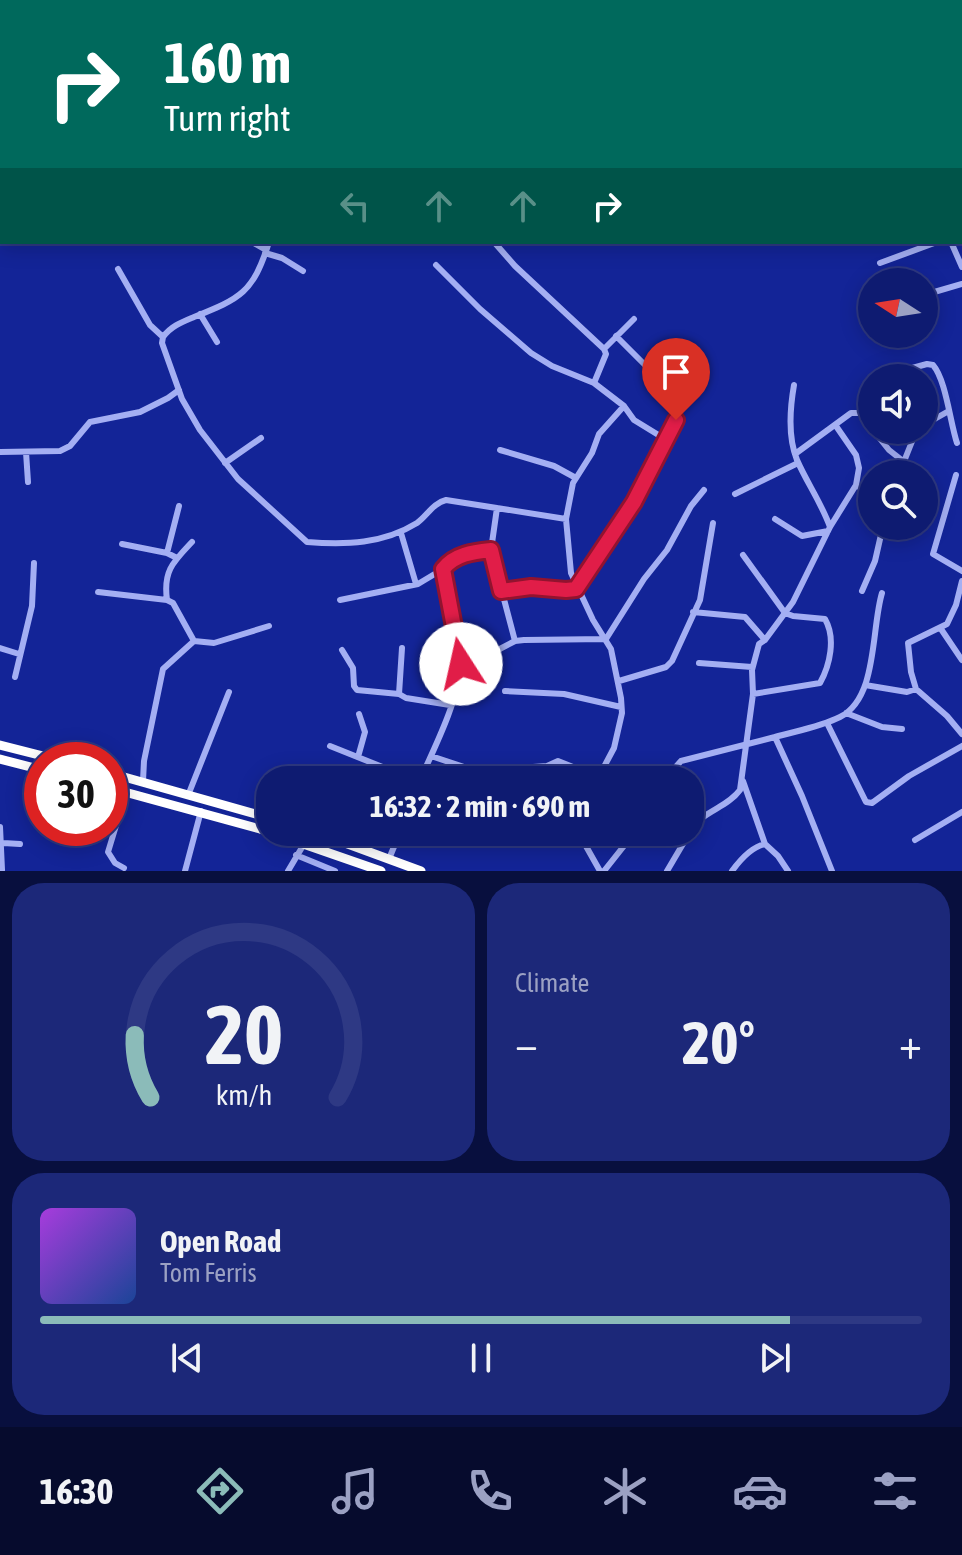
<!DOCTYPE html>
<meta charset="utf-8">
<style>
:root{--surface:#0e1b71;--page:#1c2879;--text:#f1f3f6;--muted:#9ba1c3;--line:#2e3984;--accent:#8bbbb9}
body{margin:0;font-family:"Asap Condensed",sans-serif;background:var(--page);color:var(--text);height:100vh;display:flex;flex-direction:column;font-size:30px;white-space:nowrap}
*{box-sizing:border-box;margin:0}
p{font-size:26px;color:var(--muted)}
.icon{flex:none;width:44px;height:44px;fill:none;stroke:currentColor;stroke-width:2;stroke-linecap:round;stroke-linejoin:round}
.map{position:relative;height:871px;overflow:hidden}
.panel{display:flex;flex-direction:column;gap:12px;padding:12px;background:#080f3e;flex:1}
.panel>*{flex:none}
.hud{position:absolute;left:0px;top:0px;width:962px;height:244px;box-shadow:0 4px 20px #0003,0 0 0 2px var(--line);background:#00695c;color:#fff;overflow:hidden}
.needle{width:52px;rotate:282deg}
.controls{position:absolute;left:858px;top:268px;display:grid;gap:16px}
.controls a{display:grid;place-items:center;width:80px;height:80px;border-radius:50%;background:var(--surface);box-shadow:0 4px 20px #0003,0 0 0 2px var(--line);font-size:40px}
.speed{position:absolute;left:24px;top:742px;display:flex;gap:16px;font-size:40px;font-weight:700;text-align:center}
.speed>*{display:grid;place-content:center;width:104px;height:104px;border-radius:50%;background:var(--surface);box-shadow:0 4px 20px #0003,0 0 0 2px var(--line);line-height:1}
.speed .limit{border:12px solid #d22;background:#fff;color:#111}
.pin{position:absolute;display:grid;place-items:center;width:68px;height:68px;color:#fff;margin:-82px -34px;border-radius:50% 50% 50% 0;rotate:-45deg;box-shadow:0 0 8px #0007}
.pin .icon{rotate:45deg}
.me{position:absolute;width:88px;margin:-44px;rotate:350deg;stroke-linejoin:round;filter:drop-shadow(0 0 6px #0008)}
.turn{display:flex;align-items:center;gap:28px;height:168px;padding:0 32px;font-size:36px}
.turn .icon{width:104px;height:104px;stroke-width:2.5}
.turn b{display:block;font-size:56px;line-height:68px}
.lanes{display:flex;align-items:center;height:76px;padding:0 32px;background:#0003;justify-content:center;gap:40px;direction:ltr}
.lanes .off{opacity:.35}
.big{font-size:60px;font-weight:700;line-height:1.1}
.panel .widget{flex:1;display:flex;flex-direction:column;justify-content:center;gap:12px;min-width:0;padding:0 28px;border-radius:32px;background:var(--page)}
.panel .dial{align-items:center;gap:0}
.dial svg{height:208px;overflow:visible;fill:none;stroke:var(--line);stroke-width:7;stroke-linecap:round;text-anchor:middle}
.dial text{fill:var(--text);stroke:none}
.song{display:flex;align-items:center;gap:24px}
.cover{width:96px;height:96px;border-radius:12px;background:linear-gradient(135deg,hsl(280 70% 55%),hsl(220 70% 35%))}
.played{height:8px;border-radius:4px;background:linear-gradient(90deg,var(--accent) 85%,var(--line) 85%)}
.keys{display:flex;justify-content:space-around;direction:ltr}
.heat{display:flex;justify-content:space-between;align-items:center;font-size:44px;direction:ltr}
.panel .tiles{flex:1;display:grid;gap:12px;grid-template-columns:1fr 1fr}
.widget:last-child{grid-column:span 2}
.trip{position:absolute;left:256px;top:766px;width:448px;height:80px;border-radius:32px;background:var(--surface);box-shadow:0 4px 20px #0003,0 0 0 2px var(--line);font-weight:700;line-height:80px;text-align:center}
.dock{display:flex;height:128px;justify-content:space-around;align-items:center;background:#060b2d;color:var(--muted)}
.dock .icon{width:56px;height:56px}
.dock .current{color:var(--accent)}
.dock b{font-size:36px;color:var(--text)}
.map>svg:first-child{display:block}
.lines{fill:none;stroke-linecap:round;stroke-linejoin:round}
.minor{stroke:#a4aff3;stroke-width:6}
.highway{stroke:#fff;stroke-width:9}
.route-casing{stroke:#92132f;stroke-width:20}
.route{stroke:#e11d48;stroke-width:14}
</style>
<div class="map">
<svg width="962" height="871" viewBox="0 0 962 871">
<rect width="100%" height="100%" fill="#132497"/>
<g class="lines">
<!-- minor -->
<path class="minor" d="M777,2L779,0
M960,77L962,79
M252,242L266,250
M269,242C253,293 241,298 194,317C182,322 171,326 163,337L162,343L182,399L200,430L238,479L307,542C346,545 383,544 417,523C427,516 433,503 446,500L566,519
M494,242L515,266L604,349
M951,242L962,267
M265,253L282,258L303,271
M880,263L937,242
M436,265L480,309L531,353L552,366L594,383L624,406L634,420L665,439
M118,269L150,325L163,337
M924,295L962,284
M200,314L217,342
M616,336L649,369L691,389
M890,374L927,364L933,365C946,380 950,422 957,443
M594,383L606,354L604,349L634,319
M794,385C790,408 788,438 797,460C807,483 821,502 830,527
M924,425L947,412
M873,430L889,450L903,461
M500,450L554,466L576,478
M0,452L60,451L70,446L90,422L140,412L168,398L179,390
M26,452L28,482
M795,454L851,413H861L872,428
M225,463L261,438
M899,474L913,439L919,430
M956,475L933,554L962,571
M856,485L872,495
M735,494L798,463
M497,508L491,550L515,641
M775,519L802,536L828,531
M401,533L416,584
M122,544L167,553L177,558
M167,553L179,506
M743,555L785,613L793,616L825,619C836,638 830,665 820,683L753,694
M962,581L956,605L947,624L908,643L911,672L916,689L947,716L962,734
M501,591L531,587L566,590L576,589L634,502L676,420L691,389L697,350
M862,591L875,561L883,526
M98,592L167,600L173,603L194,641
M167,600C163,571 173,562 192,542
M340,600L418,584L443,569L449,562L465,554L491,550
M693,612L745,617L765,640
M941,629L962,660
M606,639L644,579L667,550L691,506L704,490
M194,641L214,643L269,626
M0,648L19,654
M402,648L399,694L406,698L450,705
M342,650L353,668L354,686L357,690L399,694
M494,652L515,641L524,640L606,639
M699,663L752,667
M15,677L32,606L34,563
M619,681L666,667L672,661L700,600L713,523
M865,685L907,692L916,689
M505,691L564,694L621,707
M846,713L882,727L902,729
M827,723L866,802L872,803L909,776L962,746
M775,737C796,731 820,727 840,717C878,698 871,629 882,593
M330,746L415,780
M431,756L476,771L547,766L558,761L598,777
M358,757L365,732L359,714
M420,780C433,751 459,699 460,668C461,638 449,599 443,569
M597,780L614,748L622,713L621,698L611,649L593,620L571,573L566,519L573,483L592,453L599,434L624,406
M664,780L681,761L775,737L802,796L832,871
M143,781L144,761L163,669L194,641
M743,781L765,844L778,856L788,871
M122,791V806L108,852L115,863L124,868
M189,793L229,692
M0,827L2,870
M690,831C702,811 727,808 740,790L753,694L752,670L759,644L765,640L793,602L830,527L856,485L859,468L856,455L836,426
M578,832L600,871
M915,840L962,812
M3,843L20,844
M296,855L335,871
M389,859L400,832
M185,871L201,811
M288,871L304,844
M604,871L635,832
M667,871L690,832
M732,871C740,860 751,847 765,844"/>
<!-- highway -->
<path class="highway" d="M0,745L59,760
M0,759L42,770
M110,773L270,818
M110,788L260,829L381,871
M315,832L421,871"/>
</g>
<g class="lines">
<!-- route casing -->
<g class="route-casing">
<path id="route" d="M461,664L443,569C455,554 473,552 491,550L501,591L531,587L566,590L576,589L634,502L676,420"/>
</g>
<!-- route -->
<use href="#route" class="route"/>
</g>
</svg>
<div class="controls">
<a><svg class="needle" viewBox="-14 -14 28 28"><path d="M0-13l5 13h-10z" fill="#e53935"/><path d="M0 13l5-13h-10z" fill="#9ba1c3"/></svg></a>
<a><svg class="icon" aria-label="sound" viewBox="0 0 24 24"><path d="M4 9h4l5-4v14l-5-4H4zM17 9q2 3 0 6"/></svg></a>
<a><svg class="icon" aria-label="search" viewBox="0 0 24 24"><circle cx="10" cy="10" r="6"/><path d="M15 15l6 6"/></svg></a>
</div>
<div class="speed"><div class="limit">30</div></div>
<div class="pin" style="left:676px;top:420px;background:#d93025"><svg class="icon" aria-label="arrive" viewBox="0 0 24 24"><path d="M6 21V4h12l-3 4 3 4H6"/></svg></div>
<svg class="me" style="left:461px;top:664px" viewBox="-20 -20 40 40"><circle r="19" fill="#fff"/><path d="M0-13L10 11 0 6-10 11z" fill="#e11d48"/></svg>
<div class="trip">16:32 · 2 min · 690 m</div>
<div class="hud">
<div class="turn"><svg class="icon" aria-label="right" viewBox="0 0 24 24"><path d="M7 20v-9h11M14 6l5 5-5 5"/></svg><div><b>160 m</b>Turn right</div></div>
<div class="lanes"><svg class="icon off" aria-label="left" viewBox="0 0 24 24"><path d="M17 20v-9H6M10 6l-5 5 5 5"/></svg><svg class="icon off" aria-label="ahead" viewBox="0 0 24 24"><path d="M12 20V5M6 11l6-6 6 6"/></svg><svg class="icon off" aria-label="ahead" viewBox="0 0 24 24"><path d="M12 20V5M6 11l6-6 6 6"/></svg><svg class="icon" aria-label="right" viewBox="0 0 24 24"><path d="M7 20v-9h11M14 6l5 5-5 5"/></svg></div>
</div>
</div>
<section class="panel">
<div class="tiles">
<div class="widget dial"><svg viewBox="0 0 100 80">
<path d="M14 69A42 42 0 1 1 86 69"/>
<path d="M14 69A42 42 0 0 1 8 45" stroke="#8bbbb9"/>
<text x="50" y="56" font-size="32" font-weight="700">20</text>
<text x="50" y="72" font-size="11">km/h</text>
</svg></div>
<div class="widget"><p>Climate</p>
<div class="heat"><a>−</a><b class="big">20°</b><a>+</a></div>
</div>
<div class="widget">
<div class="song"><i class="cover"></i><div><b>Open Road</b><p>Tom Ferris</p></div></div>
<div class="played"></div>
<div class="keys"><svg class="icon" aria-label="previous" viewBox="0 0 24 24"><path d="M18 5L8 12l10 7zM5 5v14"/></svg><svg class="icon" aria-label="pause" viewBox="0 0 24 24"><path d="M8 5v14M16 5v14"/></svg><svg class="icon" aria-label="next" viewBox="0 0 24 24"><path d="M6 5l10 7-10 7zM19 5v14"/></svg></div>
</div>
</div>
</section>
<nav class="dock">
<b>16:30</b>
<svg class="icon current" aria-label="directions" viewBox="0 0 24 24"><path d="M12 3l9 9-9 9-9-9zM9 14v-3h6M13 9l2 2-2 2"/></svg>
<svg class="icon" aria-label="music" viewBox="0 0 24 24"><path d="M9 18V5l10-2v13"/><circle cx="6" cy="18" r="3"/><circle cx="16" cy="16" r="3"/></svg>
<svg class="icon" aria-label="phone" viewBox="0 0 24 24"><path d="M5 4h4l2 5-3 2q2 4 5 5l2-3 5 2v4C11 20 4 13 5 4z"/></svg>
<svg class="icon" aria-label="climate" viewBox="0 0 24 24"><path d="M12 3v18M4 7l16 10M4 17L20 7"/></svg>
<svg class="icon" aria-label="car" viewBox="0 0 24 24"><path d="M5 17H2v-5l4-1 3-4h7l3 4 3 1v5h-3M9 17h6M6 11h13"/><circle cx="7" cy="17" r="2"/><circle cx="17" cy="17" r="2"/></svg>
<svg class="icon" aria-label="filters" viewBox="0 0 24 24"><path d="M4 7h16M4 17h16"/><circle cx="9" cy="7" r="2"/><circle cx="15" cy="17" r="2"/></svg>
</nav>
